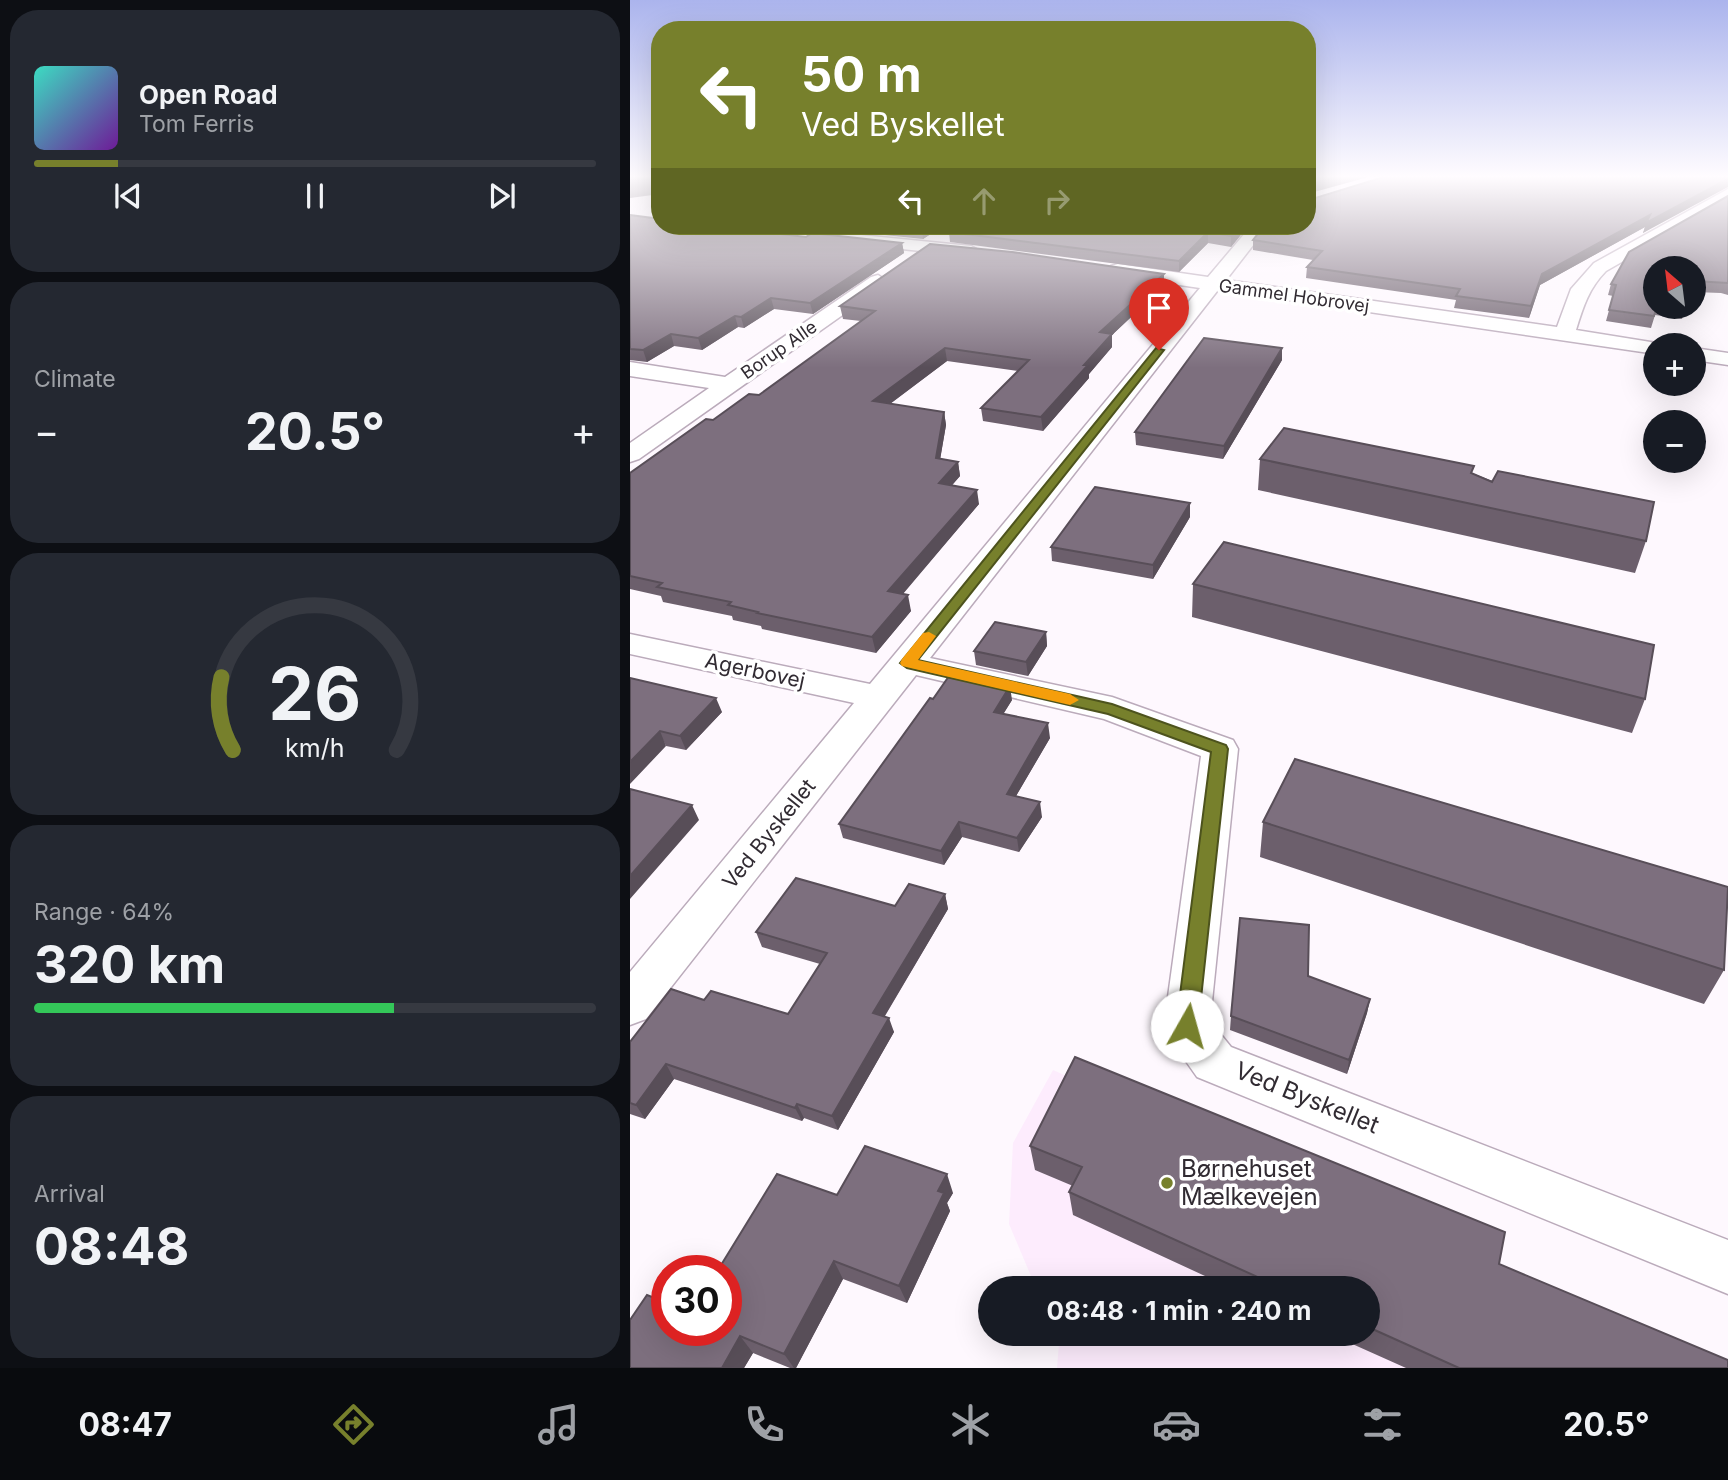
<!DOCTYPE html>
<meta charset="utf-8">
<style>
:root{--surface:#171b24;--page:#242831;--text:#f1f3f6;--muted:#9ea1a6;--line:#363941;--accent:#77802c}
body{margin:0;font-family:Inter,sans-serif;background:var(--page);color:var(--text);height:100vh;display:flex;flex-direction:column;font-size:26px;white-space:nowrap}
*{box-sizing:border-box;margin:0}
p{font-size:23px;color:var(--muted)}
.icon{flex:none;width:38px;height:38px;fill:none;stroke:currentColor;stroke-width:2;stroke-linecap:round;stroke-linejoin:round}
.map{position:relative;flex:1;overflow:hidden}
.sheet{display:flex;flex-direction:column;gap:10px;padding:10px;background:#0d0f14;width:630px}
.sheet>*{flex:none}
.banner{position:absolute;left:21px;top:21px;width:665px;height:214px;border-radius:28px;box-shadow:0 7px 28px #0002;background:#77802c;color:#fff;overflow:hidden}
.needle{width:46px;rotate:332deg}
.fabs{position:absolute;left:1013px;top:256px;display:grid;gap:14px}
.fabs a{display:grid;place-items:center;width:63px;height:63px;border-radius:50%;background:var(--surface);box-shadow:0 7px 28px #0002;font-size:35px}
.speed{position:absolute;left:21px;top:1255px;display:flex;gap:14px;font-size:35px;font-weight:700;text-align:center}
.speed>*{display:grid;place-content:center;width:91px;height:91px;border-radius:50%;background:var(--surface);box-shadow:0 7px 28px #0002;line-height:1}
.speed .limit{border:10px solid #d22;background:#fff;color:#111}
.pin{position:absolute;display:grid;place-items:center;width:60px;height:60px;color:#fff;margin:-72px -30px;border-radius:50% 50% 50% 0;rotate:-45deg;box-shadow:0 0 7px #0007}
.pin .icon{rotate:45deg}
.me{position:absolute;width:77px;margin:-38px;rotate:7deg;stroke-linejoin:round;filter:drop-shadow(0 0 5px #0008)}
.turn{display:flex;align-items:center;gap:24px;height:147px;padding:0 35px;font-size:32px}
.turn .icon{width:91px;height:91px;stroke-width:2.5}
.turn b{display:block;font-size:49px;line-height:60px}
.lanes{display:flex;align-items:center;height:66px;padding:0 35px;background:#0003;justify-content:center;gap:35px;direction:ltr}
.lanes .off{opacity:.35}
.big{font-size:52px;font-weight:700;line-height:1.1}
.sheet .tile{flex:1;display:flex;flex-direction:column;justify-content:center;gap:10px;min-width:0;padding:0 24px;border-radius:28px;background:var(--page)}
.sheet .dial{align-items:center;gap:0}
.dial svg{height:182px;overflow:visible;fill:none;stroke:var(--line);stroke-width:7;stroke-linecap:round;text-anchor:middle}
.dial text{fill:var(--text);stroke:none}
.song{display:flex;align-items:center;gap:21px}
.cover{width:84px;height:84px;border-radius:10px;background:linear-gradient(135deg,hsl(170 70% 55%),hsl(280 70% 35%))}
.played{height:7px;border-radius:4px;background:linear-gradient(90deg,var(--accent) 15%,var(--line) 15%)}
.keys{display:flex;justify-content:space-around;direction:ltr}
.heat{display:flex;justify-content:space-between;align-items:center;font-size:38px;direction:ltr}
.charge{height:10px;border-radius:5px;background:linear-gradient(90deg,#34c759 64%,var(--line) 0)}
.trip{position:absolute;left:348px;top:1276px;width:402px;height:70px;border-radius:35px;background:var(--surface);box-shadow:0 7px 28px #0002;font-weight:700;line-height:70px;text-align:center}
.dock{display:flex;height:112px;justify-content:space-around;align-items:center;background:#090b0e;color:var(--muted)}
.dock .icon{width:49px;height:49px}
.dock .active{color:var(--accent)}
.dock b{font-size:32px;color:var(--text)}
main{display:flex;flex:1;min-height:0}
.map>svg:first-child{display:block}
.built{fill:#fdecfd}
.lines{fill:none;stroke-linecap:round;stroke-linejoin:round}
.minor-casing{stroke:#bbabbb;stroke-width:3}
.minor{fill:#fff;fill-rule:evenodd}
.wall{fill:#6c5f6c}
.shaded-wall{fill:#584e58}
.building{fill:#7d6f7e;stroke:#584e58;stroke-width:2}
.route{fill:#77802c;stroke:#4d531d;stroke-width:2}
.slow{fill:#f59e0b}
.poi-dot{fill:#77802c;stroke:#fff;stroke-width:2.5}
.labels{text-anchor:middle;stroke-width:7;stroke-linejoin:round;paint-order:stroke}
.far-street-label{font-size:18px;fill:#312b32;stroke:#fff}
.street-label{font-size:21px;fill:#312b32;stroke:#fff}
.near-street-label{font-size:24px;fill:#312b32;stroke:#fff}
.near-poi-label{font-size:24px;fill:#312b32;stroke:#fff;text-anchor:start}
</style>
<main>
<section class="sheet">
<div class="tile">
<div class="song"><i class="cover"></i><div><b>Open Road</b><p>Tom Ferris</p></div></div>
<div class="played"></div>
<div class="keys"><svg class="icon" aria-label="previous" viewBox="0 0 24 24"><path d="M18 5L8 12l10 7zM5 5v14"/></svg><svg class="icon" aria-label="pause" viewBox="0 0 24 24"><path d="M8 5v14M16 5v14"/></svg><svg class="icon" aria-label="next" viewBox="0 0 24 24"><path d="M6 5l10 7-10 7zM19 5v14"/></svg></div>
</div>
<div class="tile"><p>Climate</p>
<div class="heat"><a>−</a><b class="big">20.5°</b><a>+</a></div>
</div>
<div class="tile dial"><svg viewBox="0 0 100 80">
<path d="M14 69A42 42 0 1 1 86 69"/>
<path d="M14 69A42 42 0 0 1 9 37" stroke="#77802c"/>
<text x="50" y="56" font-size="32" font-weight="700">26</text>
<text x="50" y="72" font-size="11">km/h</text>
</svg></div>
<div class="tile"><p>Range · 64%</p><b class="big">320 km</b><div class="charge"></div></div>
<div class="tile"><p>Arrival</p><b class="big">08:48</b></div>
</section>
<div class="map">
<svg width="1098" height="1368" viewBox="0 0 1098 1368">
<rect width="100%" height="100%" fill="#fef8fe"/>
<!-- built -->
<path class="built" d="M423,1070L498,1103L858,1286L1050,1368H427L429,1343L425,1334H738V1288H406L379,1224L383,1143Z"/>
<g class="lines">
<!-- minor casing -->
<g class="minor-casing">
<path id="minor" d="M1098,189V201L976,271C959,288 953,307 946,330L1033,344L1026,345V354L588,290L300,658L482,697L603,740L608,749L580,1021L601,1047L1098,1240V1294L567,1077L541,1040L534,1026L571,756L474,719L286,675L16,1019L0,1025V972L224,703L0,654V634L240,684L570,288L488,276L479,270L481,266L488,264L578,277L621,226H638L596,280L927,327L941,289L964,263Z
M85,226H141L341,246L350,251L341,256L93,231Z
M248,275L257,281L255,285L9,459L0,462V443L79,388L0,376V362L95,377L241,277Z
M1064,348L1098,353V365L1064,360Z"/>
</g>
<!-- minor -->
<use href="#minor" class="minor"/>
</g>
<!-- wall -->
<path class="wall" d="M1098,176L1013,233L1015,227L910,285L899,318L824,308L826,300L676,278L677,267L683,260L623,250V240L679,200Z
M1098,196V295L1091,293L1064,292V268H1026V306H1056L1052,319L1025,315L1021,328L976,321L983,296L978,295L981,284Z
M0,215L176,237L272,243L274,253L183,314L144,309L114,328L108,327L72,350L44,346L17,362L0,360Z
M206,226H313L293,239L206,230Z
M618,226L601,247L578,243L549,272L320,242L319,232Z
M534,286L482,335V347L459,374V378L413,431L353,421L351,408L388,371L317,361L260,404L314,412L316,425L310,459L328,462L330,476L322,485L349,504L272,594L281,611L246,653L132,629L131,626L103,620L102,616L33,602L31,596L0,589V473L83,420L129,395L231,321L213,319L210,306Z
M652,348V360L593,459L506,445L505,432Z
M630,459L842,473L1016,541L1005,573L628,490Z
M560,517L523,579L422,561L421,547Z
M563,584L1015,699L1002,733L562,617Z
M416,632L417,646L398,676L346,665L344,651Z
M0,678L92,712L56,750L36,746Z
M303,699L382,700L373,714L420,738L386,796L412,817L389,852L332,837L314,865L213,838L209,824Z
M633,822L1094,970L1074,1004L630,857Z
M315,894L318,909L255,1016L264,1032L208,1130L174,1118L172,1121L44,1079L15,1119L0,1114V1042L74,1000L158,1014L190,964L132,947L126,932L265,906Z
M678,976L740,999L737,1013L717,1074L600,1030L601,1016Z
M400,1146L869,1264L1098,1368H776L700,1334H738V1288H601L443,1215L439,1192L443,1186L405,1170Z
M323,1193L317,1203L320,1211L277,1303L213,1279L166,1368H160L123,1353L114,1368H0L96,1330L207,1195Z"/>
<!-- shaded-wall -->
<path class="shaded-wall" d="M708,176H742L677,194V185Z
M30,177V194L0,198V180Z
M1098,179V187L1013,233L1015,227L910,285L899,318L901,306L912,274L1020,215Z
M296,226H313L293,239L292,229Z
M610,226H618L601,247V236Z
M578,232V243L549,272V261Z
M272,243L274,253L183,314L180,303Z
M534,274V286L482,335V347L459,374V378L413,431L411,417L454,365L470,332Z
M141,298L144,309L114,328L111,317Z
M105,316L108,327L72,350L68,338Z
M41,334L44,346L17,362L13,350Z
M315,348L317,361L245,415L243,401Z
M652,348V360L593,459L594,446Z
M314,412L316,425L308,472L306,458Z
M328,462L330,476L311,498L309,483Z
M347,490L349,504L262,607L258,591Z
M560,503V517L523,579V565Z
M278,595L281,611L246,653L242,637Z
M416,632L417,646L398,676L396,662Z
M380,686L382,700L366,726L364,712Z
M86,698L92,712L56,750L50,736Z
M418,723L420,738L379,808L377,794Z
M30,731L36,746L0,784V762Z
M410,802L412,817L389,852L387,838Z
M62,805L69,820L0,899V876Z
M329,822L332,837L314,865L311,851Z
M315,894L318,909L248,1027L243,1013Z
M740,999L737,1013L717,1074L719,1060Z
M259,1018L264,1032L208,1130L202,1116Z
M36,1064L44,1079L15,1119L6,1105Z
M167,1104L174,1118L172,1121L165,1108Z
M317,1174L323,1193L317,1203L320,1211L277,1303L269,1286L308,1191Z
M204,1261L213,1279L166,1368H164L154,1354Z
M110,1336L123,1353L114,1368H92Z"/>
<!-- building -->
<path class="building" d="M0,176H30V177L0,180Z
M677,176H708L677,185Z
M757,176H1098V179L1016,223L1020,215L912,274L901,306L826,296L830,289L677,267L692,251L623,240L634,226H677V199L679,200Z
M1098,196V283L1064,281V268H1026V306H1027L1024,316L979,310L986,285L981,284L999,252Z
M0,215L30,219V226H85L176,237L182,233L272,243L180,303L141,298L111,317L105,316L68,338L41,334L13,350L0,349Z
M260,226H296L292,229Z
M327,226H610L601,236L578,232L549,261L319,232Z
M300,244L382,252L534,274L470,332L482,334L454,365H458L411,417L351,408L399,360L315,348L243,401L314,412L306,458L328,462L309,483L347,490L258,591L278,595L242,637L127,613L128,612L98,605L101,602L27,587L32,583L0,576V473L76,419L83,420L119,394L129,395L245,311L210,306Z
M574,338L652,348L594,446L505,432Z
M654,428L844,466L841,473L862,482L868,471L1024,502L1016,541L630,459Z
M465,487L560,503L523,565L421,547Z
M594,542L1024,645L1015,699L563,584Z
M365,622L416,632L396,662L344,651Z
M327,674L380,686L364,712L418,723L377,794L410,802L387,838L329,822L311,851L209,824L300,698L303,699L319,676L324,677Z
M0,678L86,698L50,736L30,731L0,762Z
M665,759L1098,887L1094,970L633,822Z
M0,789L62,805L0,876Z
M166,878L265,906L279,884L315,894L243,1013L259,1018L202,1116L167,1104L165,1108L36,1064L6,1105L0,1103V1042L41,989L74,1000L81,991L158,1014L197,953L126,932Z
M610,918L679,925L678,976L740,999L719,1060L601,1016Z
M445,1057L875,1232L869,1264L1098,1360V1368H829L738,1327V1288H652L439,1192L452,1167L400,1146Z
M235,1146L317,1174L308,1191L314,1193L269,1286L204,1261L154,1354L110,1336L92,1368H0V1320L17,1295L37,1303V1330H96V1270H88L147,1174L207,1195Z"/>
<!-- sky -->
<linearGradient id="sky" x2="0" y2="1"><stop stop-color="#abb4ed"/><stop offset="0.48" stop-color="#fffcff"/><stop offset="1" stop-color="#fffcff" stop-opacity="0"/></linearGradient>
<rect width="1098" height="368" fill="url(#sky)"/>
<!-- route -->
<path class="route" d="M526,348L534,350L288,660L482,704L596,745L598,749L568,1026L565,1033L557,1036L549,1033L546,1026L581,752L478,714L277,668L270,663Z"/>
<!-- slow -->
<path class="slow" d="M299,632L306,636L288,660L440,694L449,700L440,705L272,666L270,663L272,659L293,633Z"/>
<!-- markers -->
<circle class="poi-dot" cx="537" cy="1183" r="7"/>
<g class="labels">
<!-- far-street labels -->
<g class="far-street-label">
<text transform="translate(664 296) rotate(8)" y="6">Gammel Hobrovej</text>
<text transform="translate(149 350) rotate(-35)" y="6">Borup Alle</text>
</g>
<!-- street labels -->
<g class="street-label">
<text transform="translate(125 671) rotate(12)" y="7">Agerbovej</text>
<text transform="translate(139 834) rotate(-51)" y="7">Ved Byskellet</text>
</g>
<!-- near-street labels -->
<g class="near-street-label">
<text transform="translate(677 1098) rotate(22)" y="8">Ved Byskellet</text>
</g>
<!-- near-poi labels -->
<g class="near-poi-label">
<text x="551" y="1177">Børnehuset<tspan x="551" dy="28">Mælkevejen</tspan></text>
</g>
</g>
</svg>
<div class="fabs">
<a><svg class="needle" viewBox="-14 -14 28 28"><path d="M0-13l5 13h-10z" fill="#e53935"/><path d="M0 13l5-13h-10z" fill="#9ea1a6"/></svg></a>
<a>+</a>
<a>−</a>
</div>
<div class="speed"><div class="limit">30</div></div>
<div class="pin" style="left:529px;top:350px;background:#d93025"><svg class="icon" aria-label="arrive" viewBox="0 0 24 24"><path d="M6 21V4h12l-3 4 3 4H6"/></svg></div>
<svg class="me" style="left:557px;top:1026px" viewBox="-20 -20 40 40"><circle r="19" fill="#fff"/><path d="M0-13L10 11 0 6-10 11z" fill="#77802c"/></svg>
<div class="trip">08:48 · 1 min · 240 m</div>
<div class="banner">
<div class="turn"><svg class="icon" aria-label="left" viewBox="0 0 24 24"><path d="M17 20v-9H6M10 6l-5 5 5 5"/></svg><div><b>50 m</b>Ved Byskellet</div></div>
<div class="lanes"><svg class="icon" aria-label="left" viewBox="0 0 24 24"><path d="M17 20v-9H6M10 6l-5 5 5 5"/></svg><svg class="icon off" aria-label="ahead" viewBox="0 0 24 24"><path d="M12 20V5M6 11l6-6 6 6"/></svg><svg class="icon off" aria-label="right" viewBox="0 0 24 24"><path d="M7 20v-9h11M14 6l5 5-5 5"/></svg></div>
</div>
</div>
</main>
<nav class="dock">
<b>08:47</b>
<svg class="icon active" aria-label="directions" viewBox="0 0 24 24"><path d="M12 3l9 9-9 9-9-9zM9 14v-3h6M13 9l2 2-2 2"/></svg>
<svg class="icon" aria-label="music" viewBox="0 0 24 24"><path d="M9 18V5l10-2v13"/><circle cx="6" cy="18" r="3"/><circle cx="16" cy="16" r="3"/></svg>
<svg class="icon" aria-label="phone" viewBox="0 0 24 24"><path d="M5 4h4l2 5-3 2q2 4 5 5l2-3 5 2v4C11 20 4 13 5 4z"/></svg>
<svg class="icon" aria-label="climate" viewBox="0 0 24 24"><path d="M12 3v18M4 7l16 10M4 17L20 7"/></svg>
<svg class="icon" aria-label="car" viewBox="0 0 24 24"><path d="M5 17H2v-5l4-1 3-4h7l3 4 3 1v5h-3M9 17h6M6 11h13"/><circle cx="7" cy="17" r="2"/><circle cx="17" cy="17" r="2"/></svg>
<svg class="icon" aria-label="filters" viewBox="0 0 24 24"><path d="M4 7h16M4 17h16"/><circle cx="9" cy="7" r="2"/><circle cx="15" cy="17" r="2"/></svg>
<b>20.5°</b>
</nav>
